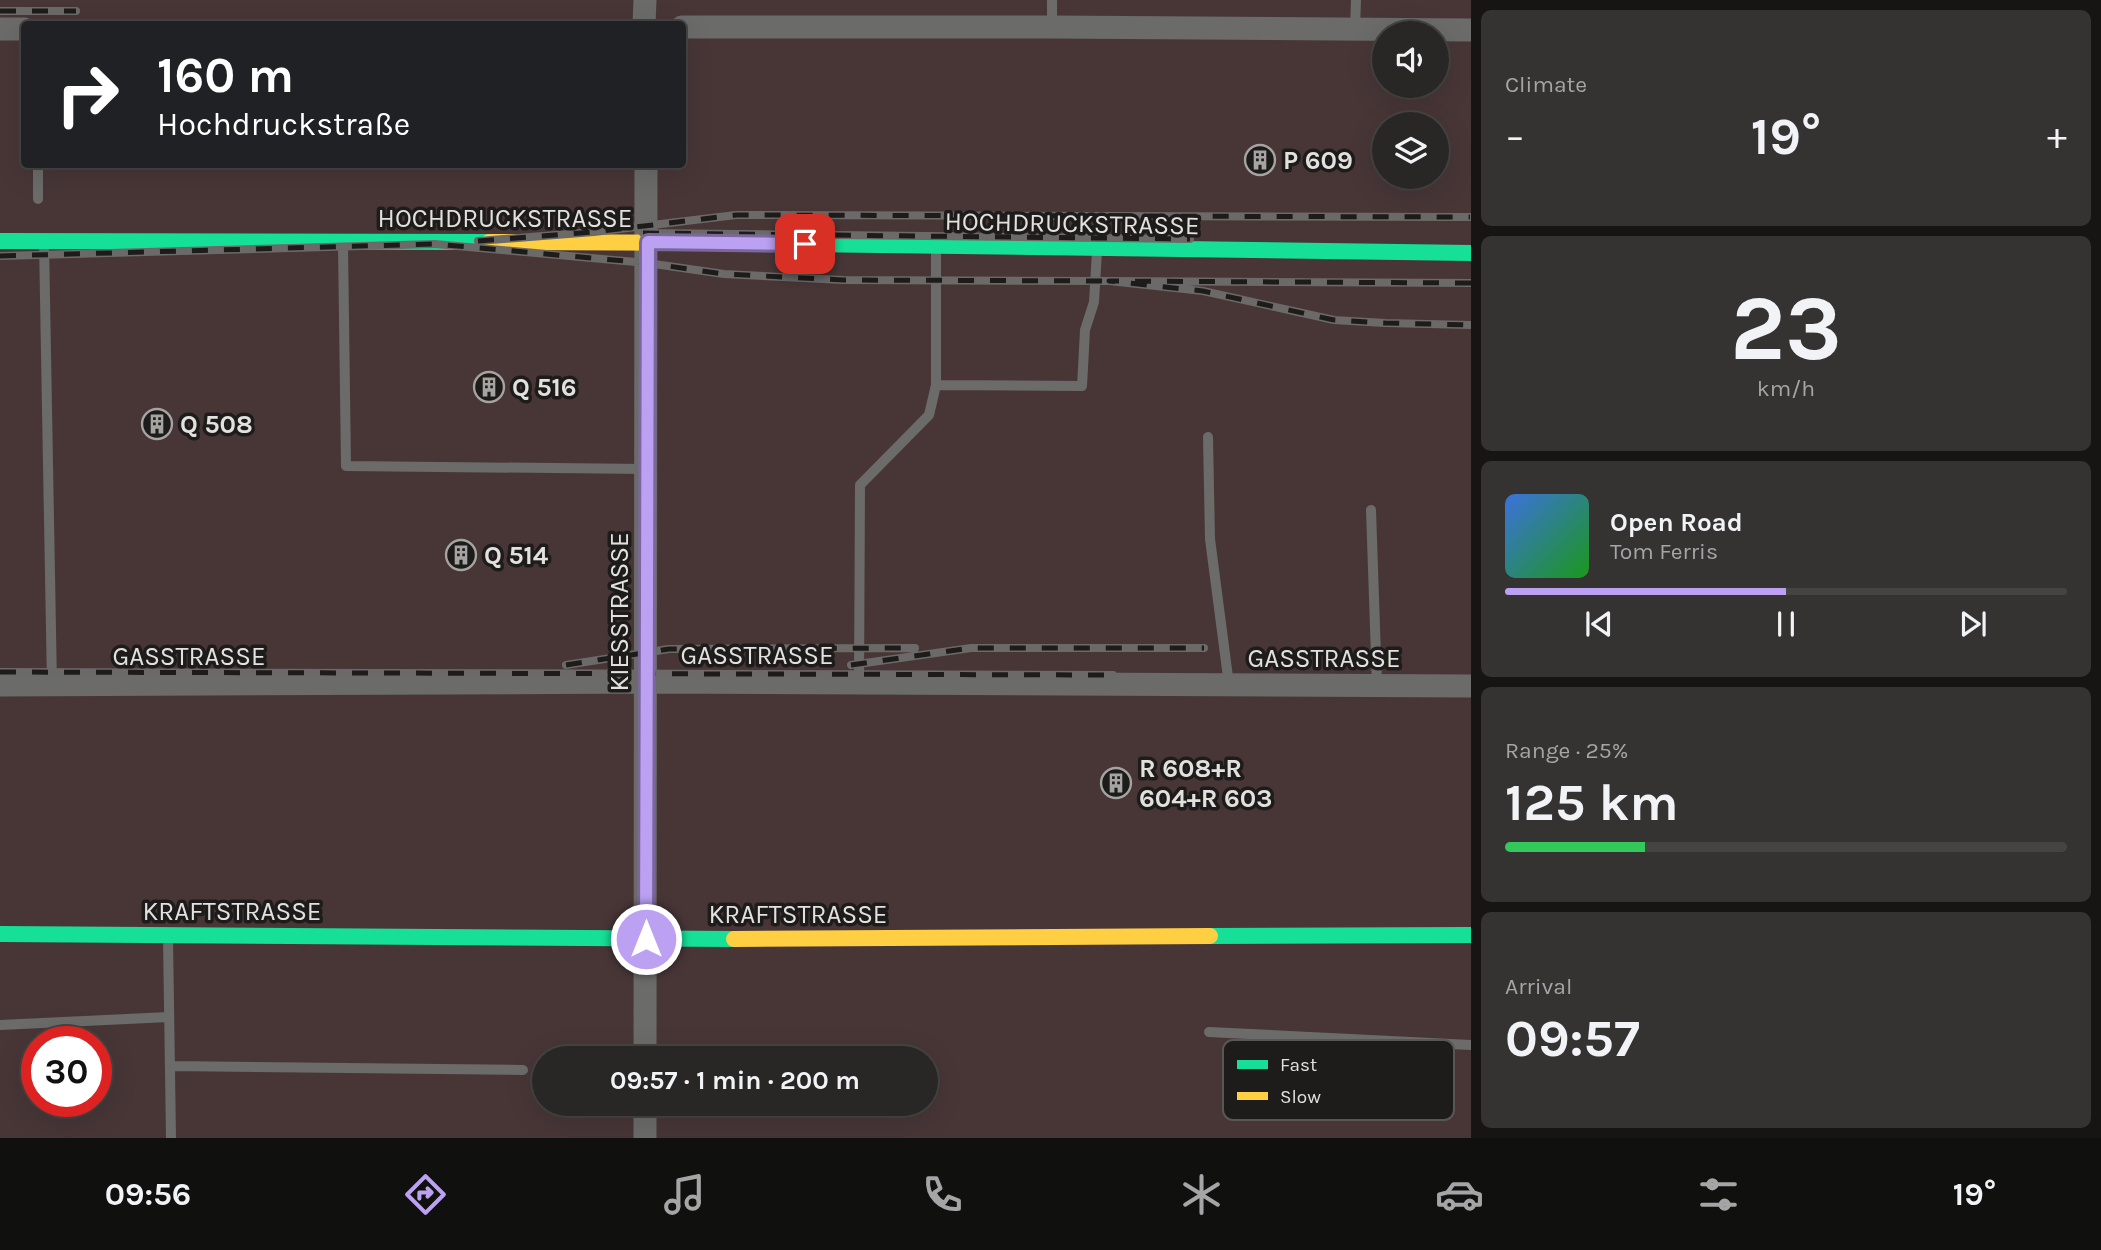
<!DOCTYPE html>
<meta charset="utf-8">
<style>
:root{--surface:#282725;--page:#343332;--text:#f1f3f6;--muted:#a5a5a7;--line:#444442;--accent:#bca0f2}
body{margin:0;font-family:Karla,sans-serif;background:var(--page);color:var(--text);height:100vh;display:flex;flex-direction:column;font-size:26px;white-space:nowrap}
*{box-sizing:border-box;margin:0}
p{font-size:23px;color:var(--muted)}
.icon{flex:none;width:38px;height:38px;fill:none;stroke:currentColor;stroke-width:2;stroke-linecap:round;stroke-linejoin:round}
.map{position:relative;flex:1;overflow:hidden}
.drawer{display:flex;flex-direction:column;gap:10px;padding:10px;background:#161514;width:630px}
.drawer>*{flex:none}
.top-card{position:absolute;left:21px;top:21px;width:665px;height:147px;border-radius:7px;box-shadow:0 7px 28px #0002,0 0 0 2px var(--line);background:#202124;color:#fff;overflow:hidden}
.fabs{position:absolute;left:1372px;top:21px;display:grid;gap:14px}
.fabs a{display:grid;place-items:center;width:77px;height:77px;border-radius:50%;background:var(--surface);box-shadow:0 7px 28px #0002,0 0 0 2px var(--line);font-size:35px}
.speed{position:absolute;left:21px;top:1026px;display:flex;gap:14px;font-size:35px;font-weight:700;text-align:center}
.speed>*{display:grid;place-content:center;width:91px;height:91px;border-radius:50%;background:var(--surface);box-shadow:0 7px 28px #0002,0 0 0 2px var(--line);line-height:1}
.speed .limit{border:10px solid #d22;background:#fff;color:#111}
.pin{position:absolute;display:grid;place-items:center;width:60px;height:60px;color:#fff;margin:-30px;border-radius:14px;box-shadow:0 4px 10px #0006}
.me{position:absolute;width:77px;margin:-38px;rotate:0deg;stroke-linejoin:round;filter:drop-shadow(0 0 5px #0008)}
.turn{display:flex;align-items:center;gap:24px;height:147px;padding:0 21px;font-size:32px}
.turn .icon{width:91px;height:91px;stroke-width:2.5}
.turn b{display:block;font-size:49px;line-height:60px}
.big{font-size:52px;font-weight:700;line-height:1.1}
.drawer .card{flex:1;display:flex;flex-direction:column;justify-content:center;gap:10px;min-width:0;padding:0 24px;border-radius:10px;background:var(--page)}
.drawer .dial{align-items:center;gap:0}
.dial b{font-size:91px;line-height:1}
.song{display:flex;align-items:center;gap:21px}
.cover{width:84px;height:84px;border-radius:10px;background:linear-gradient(135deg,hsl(220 70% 55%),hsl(120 70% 35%))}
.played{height:7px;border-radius:4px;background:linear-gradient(90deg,var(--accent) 50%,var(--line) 50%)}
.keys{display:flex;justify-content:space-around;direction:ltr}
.heat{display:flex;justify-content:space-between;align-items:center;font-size:38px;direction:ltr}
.charge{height:10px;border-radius:5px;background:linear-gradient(90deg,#34c759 25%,var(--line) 0)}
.trip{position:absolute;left:532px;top:1046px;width:406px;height:70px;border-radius:35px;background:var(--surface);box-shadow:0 7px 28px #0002,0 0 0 2px var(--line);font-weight:700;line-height:70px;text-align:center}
.tabs{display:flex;height:112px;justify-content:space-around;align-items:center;background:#10100f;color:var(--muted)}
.tabs .icon{width:49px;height:49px}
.tabs .current{color:var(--accent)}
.tabs b{font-size:32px;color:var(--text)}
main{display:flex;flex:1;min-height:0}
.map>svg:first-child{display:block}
.industrial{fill:#483637;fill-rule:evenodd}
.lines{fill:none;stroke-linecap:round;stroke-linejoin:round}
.lane{stroke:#6b6b6a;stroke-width:10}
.street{stroke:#6b6b6a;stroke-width:23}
.fast{stroke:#16e098;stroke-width:16}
.slow{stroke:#ffcf43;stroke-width:16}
.rail-casing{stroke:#6c6a68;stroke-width:8}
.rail{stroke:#1d1c1a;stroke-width:5;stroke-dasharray:16;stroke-linecap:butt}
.route-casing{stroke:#7a689d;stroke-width:18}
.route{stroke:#bca0f2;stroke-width:12}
.labels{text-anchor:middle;stroke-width:7;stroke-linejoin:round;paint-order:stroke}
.poi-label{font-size:26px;font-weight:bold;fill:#e2e1de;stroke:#1d1c1a;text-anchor:start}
.street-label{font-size:26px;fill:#e2e1de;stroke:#1d1c1a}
.key{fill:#1d1c1a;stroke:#585755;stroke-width:2}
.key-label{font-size:19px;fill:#e2e1de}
</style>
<main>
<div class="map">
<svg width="1471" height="1138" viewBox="0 0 1471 1138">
<rect width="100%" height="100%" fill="#363431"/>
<!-- industrial -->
<path class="industrial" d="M0,0H1471V1138H0ZM24,24H682V164H24ZM1384,33H1437V86H1384ZM1384,124H1437V177H1384ZM37,1041H96V1101H37ZM544,1059H926V1104H544Z"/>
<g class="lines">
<!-- lane -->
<path class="lane" d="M1052,0V27
M1355,29L1356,0
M38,164V199
M44,243L52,685
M343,245L346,466L647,469
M936,385L1082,386L1085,330L1094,302L1097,251
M1208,437L1210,539L1229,685
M1371,510L1377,686
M859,683L860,485L929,415L936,385V250
M168,938L171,1138
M0,1025L169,1017
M1209,1032L1471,1045
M170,1066L523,1070"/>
<!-- street -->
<path class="street" d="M644,24L645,0
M682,27H1052L1471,30
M0,29H24
M0,685L646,682L1471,686
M645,1059L646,164
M645,1138V1104"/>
<!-- fast -->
<path class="fast" d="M0,241L489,242
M733,243L1471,253
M0,934L734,939
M1210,936L1471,935"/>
<!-- slow -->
<path class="slow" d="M489,242L733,243
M734,939L1210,936"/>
<!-- rail casing -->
<g class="rail-casing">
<path id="rail" d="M0,11H76
M643,233L1190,239
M478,241L594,232L736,215L1470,217
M0,256L435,244L647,263L724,274L843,280L1109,281
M1471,283L1109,281L1203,291L1334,320L1385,323L1471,325
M566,665L669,649L915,648
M851,665L971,648H1204
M0,672L1113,675"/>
</g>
<!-- rail -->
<use href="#rail" class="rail"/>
</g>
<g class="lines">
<!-- route casing -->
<g class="route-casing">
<path id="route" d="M646,939L648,242L805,244"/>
</g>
<!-- route -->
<use href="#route" class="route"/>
</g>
<!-- icons -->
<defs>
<g id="building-ring" transform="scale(1.575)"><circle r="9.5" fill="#1d1c1a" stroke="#a6a4a1" stroke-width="1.5"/><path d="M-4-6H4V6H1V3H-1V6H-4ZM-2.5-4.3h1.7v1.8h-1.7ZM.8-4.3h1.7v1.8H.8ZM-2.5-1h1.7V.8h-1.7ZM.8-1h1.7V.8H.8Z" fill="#a6a4a1"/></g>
</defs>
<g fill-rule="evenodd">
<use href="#building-ring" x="1260" y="160"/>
<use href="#building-ring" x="489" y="387"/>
<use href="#building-ring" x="157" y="424"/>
<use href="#building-ring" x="461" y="555"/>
<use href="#building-ring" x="1116" y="783"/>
</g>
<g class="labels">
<!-- poi labels -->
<g class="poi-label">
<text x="1283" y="169">P 609</text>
<text x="512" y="396">Q 516</text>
<text x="180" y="433">Q 508</text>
<text x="484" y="564">Q 514</text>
<text x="1139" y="777">R 608+R<tspan x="1139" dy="30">604+R 603</tspan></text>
</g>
<!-- street labels -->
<g class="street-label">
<text x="505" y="227">HOCHDRUCKSTRASSE</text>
<text transform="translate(1072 223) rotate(1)" y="9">HOCHDRUCKSTRASSE</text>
<text transform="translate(619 612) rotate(-90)" y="9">KIESSTRASSE</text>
<text x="757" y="664">GASSTRASSE</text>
<text x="189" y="665">GASSTRASSE</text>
<text x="1324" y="667">GASSTRASSE</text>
<text x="232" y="920">KRAFTSTRASSE</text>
<text x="798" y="923">KRAFTSTRASSE</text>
</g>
</g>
<!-- legend -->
<rect x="1223" y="1040" width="231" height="80" rx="10" class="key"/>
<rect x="1237" y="1060" width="31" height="9" fill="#16e098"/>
<rect x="1237" y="1092" width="31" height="8" fill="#ffcf43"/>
<g class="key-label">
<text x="1280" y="1071">Fast</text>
<text x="1280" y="1103">Slow</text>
</g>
</svg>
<div class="fabs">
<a><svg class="icon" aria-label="sound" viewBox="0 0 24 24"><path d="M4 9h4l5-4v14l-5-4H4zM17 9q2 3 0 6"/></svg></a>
<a><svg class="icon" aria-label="layers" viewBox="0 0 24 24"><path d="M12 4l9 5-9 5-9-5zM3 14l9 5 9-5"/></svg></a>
</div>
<div class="speed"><div class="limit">30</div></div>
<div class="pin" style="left:805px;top:244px;background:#d93025"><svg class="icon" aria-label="arrive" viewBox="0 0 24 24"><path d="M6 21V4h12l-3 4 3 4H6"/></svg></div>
<svg class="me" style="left:646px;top:939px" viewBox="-20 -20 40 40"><circle r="17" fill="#bca0f2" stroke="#fff" stroke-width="3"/><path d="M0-11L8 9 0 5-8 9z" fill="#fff"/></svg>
<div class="trip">09:57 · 1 min · 200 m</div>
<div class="top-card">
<div class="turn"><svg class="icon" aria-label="right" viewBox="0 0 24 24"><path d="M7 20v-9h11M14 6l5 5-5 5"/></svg><div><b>160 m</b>Hochdruckstraße</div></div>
</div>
</div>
<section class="drawer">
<div class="card"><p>Climate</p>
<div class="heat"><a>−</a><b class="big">19°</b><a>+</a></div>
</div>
<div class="card dial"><b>23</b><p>km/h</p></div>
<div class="card">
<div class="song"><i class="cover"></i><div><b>Open Road</b><p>Tom Ferris</p></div></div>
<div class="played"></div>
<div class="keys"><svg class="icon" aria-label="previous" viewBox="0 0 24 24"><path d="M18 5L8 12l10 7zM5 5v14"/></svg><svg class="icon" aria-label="pause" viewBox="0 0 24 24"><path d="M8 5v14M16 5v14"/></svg><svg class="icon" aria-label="next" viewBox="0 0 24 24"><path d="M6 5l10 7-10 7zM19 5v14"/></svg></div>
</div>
<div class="card"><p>Range · 25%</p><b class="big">125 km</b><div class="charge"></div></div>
<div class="card"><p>Arrival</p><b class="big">09:57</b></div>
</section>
</main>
<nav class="tabs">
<b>09:56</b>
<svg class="icon current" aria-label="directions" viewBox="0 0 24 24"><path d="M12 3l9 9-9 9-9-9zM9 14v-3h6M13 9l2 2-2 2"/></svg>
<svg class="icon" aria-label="music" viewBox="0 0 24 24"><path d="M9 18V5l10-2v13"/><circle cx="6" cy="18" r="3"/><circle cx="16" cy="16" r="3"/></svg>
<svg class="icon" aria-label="phone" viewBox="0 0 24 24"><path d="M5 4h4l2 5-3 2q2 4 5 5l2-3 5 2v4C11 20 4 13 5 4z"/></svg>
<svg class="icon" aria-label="climate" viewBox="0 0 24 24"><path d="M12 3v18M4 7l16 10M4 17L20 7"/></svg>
<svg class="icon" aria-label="car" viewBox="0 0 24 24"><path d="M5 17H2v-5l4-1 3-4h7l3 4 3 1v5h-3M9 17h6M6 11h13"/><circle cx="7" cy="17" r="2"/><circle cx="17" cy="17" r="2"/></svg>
<svg class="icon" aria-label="filters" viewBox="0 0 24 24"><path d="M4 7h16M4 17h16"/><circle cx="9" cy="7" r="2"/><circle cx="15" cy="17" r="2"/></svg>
<b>19°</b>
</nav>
